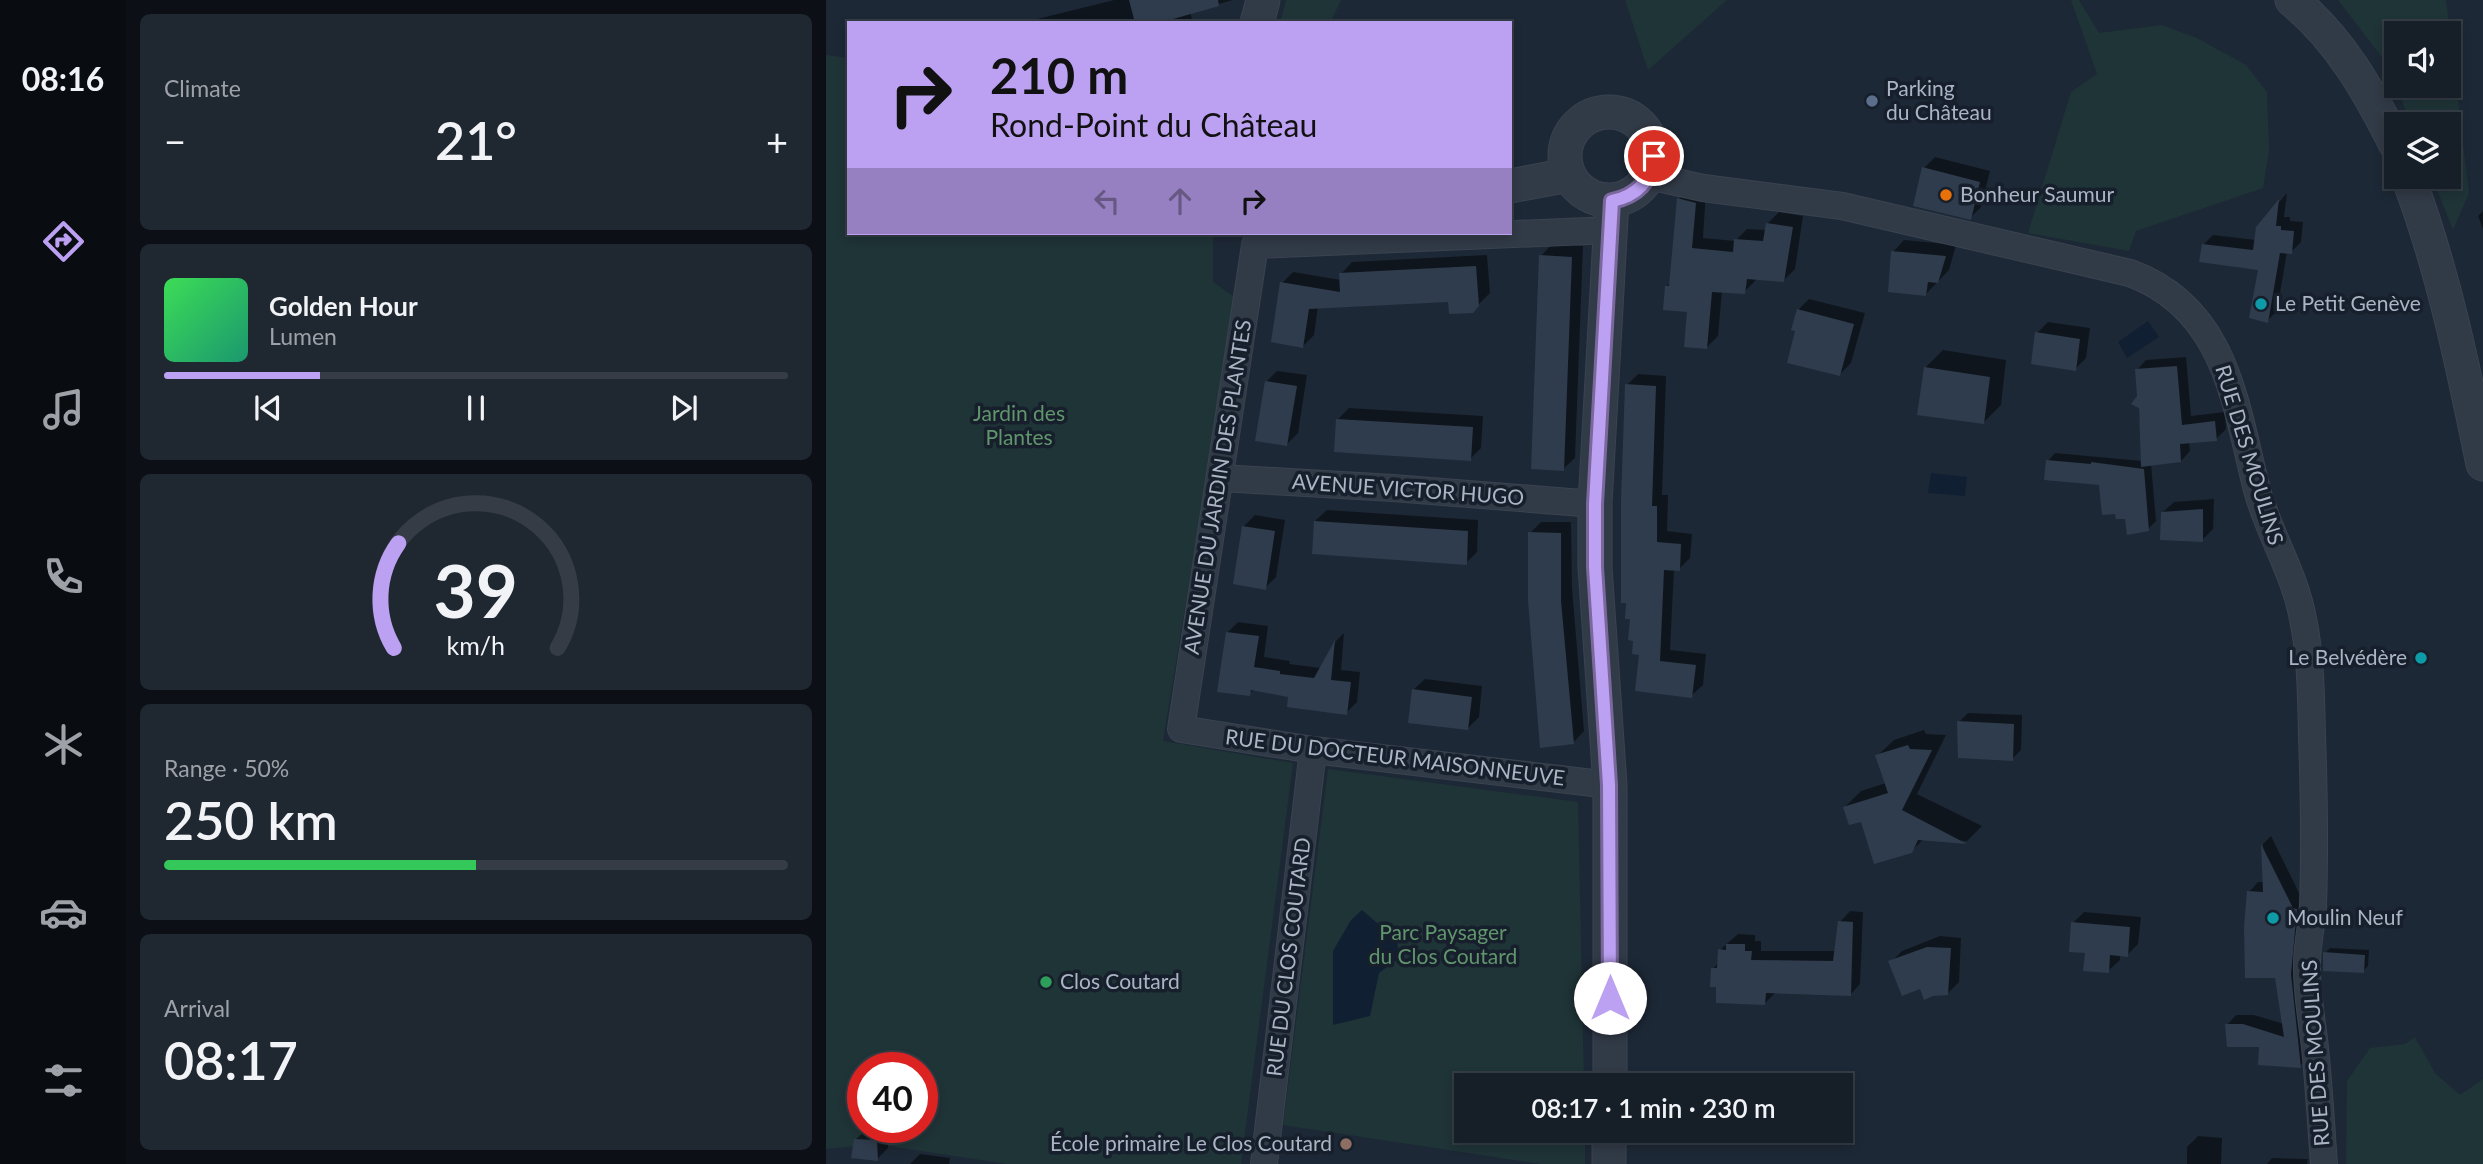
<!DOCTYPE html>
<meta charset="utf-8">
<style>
:root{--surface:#161e28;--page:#1f2730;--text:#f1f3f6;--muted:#9ea2a8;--line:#353c45;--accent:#bca0f2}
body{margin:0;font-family:Lato,sans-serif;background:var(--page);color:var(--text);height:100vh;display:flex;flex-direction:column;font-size:26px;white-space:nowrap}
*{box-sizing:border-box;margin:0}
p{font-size:23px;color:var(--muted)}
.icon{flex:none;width:38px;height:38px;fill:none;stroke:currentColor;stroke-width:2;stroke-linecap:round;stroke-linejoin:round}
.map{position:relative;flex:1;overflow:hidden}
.side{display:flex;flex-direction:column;gap:14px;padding:14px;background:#0c1016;width:700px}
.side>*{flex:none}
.guide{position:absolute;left:21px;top:21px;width:665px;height:214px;border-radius:0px;box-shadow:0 4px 10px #0003,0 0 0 2px var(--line);background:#bca0f2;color:#111;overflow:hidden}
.fabs{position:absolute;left:1558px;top:21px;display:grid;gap:14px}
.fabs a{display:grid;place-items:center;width:77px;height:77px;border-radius:0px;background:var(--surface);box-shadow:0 4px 10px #0003,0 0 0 2px var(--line);font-size:35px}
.speed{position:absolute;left:21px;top:1052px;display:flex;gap:14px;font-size:35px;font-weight:700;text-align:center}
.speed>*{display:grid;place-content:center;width:91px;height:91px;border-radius:50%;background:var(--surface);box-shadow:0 4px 10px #0003,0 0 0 2px var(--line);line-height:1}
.speed .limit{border:10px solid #d22;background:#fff;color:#111}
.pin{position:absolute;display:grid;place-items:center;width:60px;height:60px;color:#fff;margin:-30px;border:4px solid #fff;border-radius:50%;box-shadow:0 2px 7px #0007}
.me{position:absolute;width:77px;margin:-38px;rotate:0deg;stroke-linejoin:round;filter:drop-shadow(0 0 5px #0008)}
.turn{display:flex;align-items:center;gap:24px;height:147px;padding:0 28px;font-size:32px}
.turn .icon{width:91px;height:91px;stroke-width:2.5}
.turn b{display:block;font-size:49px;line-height:60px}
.lanes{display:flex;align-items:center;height:66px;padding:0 28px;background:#0003;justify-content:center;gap:35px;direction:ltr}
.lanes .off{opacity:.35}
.big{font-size:52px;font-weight:600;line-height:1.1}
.side .tile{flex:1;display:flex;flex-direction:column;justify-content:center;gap:10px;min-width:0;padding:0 24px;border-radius:10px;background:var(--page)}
.side .dial{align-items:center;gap:0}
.dial svg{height:182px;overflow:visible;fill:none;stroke:var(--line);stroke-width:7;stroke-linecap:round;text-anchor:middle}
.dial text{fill:var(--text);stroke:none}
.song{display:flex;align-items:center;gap:21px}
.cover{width:84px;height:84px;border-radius:10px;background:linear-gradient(135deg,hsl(130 70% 55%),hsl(160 70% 35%))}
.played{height:7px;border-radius:4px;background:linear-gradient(90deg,var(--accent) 25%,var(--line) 25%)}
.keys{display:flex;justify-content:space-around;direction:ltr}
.heat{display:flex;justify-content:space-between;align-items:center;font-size:38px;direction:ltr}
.charge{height:10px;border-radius:5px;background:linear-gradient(90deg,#34c759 50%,var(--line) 0)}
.trip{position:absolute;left:628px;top:1073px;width:399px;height:70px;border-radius:0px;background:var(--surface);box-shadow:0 4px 10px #0003,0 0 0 2px var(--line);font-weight:600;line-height:70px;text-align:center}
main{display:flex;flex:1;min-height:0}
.dock{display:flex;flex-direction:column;width:126px;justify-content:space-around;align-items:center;background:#090c10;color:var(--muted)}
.dock .icon{width:49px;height:49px}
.dock .on{color:var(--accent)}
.dock b{font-size:32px;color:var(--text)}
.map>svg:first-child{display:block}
.green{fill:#1f3437;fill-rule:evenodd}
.water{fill:#111f33}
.shadow{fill:#0007}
.building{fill:#2f3c4d}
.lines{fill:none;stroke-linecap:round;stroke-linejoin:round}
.minor-casing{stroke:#3a4350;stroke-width:28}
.tertiary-casing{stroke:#3a4350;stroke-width:35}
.minor{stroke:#313a47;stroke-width:26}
.tertiary{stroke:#313a47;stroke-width:33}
.route-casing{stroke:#7a689d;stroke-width:18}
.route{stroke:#bca0f2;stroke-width:12}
.service-dot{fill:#5c6f8a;stroke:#161f2b;stroke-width:2.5}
.food-dot{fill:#e8710a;stroke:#161f2b;stroke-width:2.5}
.culture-dot{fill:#0f9aa8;stroke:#161f2b;stroke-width:2.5}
.leisure-dot{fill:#2e9e5b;stroke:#161f2b;stroke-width:2.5}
.education-dot{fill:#8d6e63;stroke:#161f2b;stroke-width:2.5}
.labels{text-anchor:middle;stroke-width:7;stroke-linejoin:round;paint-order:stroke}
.poi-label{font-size:21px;fill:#aab4c4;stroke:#161f2b;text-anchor:start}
.park-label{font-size:21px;fill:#61956d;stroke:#161f2b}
.street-label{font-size:21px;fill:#aab4c4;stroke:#161f2b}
</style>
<main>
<nav class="dock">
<b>08:16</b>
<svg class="icon on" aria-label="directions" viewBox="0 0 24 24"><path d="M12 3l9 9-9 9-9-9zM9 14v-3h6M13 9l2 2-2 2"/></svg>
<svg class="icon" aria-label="music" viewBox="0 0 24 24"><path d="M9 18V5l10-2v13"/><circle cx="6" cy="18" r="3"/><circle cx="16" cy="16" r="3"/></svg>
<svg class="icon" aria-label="phone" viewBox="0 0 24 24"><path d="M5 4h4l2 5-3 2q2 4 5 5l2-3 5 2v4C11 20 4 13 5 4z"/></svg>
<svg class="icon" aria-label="climate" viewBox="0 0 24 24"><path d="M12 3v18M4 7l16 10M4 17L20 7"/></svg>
<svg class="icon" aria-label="car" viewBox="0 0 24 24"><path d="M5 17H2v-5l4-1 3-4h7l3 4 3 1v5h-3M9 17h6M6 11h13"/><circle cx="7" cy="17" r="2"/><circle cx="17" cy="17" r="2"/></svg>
<svg class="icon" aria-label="filters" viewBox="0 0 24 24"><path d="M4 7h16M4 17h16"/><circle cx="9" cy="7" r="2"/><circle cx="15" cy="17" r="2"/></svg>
</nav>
<section class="side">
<div class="tile"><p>Climate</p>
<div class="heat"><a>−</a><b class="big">21°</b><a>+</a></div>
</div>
<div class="tile">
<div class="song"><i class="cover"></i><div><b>Golden Hour</b><p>Lumen</p></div></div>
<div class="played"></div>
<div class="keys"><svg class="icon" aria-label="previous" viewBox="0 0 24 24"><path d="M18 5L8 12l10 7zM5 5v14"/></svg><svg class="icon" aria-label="pause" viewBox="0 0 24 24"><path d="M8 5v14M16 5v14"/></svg><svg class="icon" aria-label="next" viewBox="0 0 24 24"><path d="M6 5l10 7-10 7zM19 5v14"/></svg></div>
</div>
<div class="tile dial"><svg viewBox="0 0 100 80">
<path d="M14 69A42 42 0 1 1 86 69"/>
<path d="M14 69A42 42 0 0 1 16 23" stroke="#bca0f2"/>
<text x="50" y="56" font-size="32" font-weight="700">39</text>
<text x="50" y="72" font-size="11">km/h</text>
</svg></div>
<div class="tile"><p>Range · 50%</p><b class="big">250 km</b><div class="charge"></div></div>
<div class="tile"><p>Arrival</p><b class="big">08:17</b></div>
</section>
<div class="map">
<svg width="1657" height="1164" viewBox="0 0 1657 1164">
<rect width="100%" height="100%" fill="#1d2836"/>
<!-- green -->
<path class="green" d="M460,0H515L504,23H454Z
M799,0H901L822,70Z
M1245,0H1253L1273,33L1336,25L1371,38L1420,65L1441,92L1443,151L1437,188L1310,231L1303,251L1202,233L1245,92L1271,74Z
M1512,0H1620L1643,193L1627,230L1606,177H1622V124H1585L1570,86H1622V33H1570V85L1562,65Z
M0,55L23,58V233H387V282L410,298L337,741L467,763L415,1164H181L49,1144L0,1149ZM37,1068H96V1127H37Z
M502,769L752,802L758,1085H640V1130L759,1131V1164H715L457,1125Z
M1589,1037L1609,1073L1634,1095L1657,1079V1164H1520L1521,1081L1544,1048L1579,1044Z"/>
<!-- water -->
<path class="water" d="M1322,321L1333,337L1301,358L1292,342Z
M1105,473L1141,477L1139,496L1102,493Z
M536,910L571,940L573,958L553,973L544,1016L507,1025V951L525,920Z"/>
<!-- shadow -->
<path class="shadow" d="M288,0H407L364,12L367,23H195Z
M1109,157L1164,171L1155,207L1144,218L1098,168Z
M864,188L880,192L877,238L909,241L921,229L941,230L942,223L953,212L977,216L969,269L958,280L930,278L929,281L918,292L896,291L892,336L881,347L863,311L841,286L845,282L853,199Z
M1461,193L1458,217H1464V221L1477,222L1475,242L1465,252H1461L1451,311L1441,321L1434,268L1377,245L1387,235L1430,240L1431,228Z
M1657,211V229L1652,216Z
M1078,240L1130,245L1123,270L1100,294L1067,252Z
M726,244L757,246L749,458L737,469L715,256Z
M661,255L664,293L646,311L624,300L492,307L488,335L477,346L456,283L467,272L515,280V274L526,262Z
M983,299L1039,313L1025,363L1014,374L972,329V310Z
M1222,322L1264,328L1260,358L1249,369L1211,333Z
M1117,350L1180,360L1175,405L1158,422L1100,367Z
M1360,357L1365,416L1399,412L1400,429L1390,439L1363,442L1364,451L1355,461L1325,464L1330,521L1322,529L1301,517L1275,483L1222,461L1229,453L1316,461L1311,370L1320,360Z
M451,371L481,375L472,433L461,444L440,382Z
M812,374L840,376L836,495H842L841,531L866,534L864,558L853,569H848L844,650L880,654L877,685L865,696L815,653L806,618L801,385Z
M523,408L657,416L655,448L644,459L512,419Z
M1388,499L1387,529L1376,540L1336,513L1348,502Z
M501,510L652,520L651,552L640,563L489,521Z
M429,515L459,520L450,577L439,588L417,527Z
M715,522H745L746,588L758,731L747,743L704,533Z
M412,622L442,626L438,657L464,661L463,664L495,668L510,641L518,633L515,670L534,672L531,702L520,713L464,695L428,689L423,694L401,633Z
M599,679L656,686L653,717L642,728L587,690Z
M1142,713L1196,715L1195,750L1186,759L1133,722Z
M1098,730L1100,734L1120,735L1091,794L1156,826L1141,841L1098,839L1085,851L1019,807L1035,791L1060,783L1051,756L1068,740Z
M1445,836L1476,899L1484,1056L1474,1066L1401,1025L1410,1015H1428L1458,1024L1451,976L1423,892L1432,882H1439L1437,844Z
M1024,911L1037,912L1034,984L1024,995L950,992L939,1003L892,986L887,969L893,962L894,950L912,934L929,935V941H935V951H1010L1014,922Z
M1258,912L1315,917L1312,944L1301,955L1294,954V960L1282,971L1261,952L1247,923Z
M1114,936L1135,938L1133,982L1122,993L1095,987L1065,962L1076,951Z
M1504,948L1543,950L1542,966L1537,971L1499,953Z
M41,1129L62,1130V1148L51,1159L29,1140Z
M1372,1136L1396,1138L1395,1164H1361V1147Z
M94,1154L124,1158L123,1164H84Z
M1446,1158L1482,1159L1481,1164H1441Z"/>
<!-- building -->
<path class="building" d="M303,0H392L393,6L333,23H309Z
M1096,167L1154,182L1145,220L1087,206Z
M851,198L870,203L866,248L907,252L908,239L937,241L940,223L967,227L958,282L921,279L919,294L886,292L881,349L858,347L861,312L837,310L839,286H843Z
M1453,199L1450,226H1455V230L1468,231L1466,254L1454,253L1442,323L1423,318L1432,270L1373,262L1376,244L1427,250L1430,227Z
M1065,251L1120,256L1112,283L1102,282L1100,296L1062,292Z
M713,255L746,257L738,471L705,469Z
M650,266L653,306L647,313L623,314L622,302L483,309L477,348L445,342L454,282L514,292L513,273Z
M971,309L1028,324L1014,376L961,363L969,331L965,330Z
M1209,332L1254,339L1250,371L1205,364Z
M1351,366L1356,425L1389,421L1391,441L1354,444L1355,462L1315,467L1313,408L1305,404L1311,396L1309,369Z
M1098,367L1164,377L1158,424L1091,415Z
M439,381L471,386L461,446L429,441Z
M799,384L830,386L826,506H831V542L855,544L854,571L838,570L834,661L870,665L866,698L809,691L813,655L806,654L807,641L802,640L804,619H799L800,603H795V501Z
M510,419L647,427L645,461L508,452Z
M1220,460L1265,464V462L1318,469L1323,531L1301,535L1299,519H1290L1289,514L1276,515L1273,485L1218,480Z
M1377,509V542L1334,540L1335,512Z
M488,521L642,531L641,565L486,554Z
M416,526L449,531L440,590L407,584Z
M702,532L735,533V601L748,744L714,748L702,600Z
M400,632L433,636L428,667L454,671V674L488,678L509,640L505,680L525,682L521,715L461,707L462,697L425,690L424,696L391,692Z
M586,689L646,697L642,730L582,723Z
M1131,721L1188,724L1187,761L1132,758Z
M1082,745L1084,749L1106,750L1076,810L1141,844L1092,840L1086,853L1048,864L1035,822L1023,825L1017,807L1062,793L1049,755Z
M1435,844L1467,908L1471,909L1465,974L1475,1068L1432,1065L1433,1047H1401L1399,1024H1417L1458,1037L1449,978H1419L1418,927L1421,891L1437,892Z
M1012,921L1027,922L1025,996L940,993L939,1005L890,1003V987H884L885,968H891L892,949L900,950V944H919V951H926L925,960L1007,961Z
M1245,922L1304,927L1302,957L1284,955L1283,973L1257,971L1259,953L1243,952Z
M1101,947L1125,948L1122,995L1107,996L1098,1000L1094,989L1076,996L1062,961Z
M1497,952L1539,955L1538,973L1497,971Z
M28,1139L51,1140L52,1161L25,1158Z"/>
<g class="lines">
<!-- minor casing -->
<g class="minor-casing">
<path id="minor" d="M823,176L877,188L1016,206L1304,273C1400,308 1409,403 1431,490C1443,534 1469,574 1477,619C1485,657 1485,697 1486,736C1488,792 1489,849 1487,905C1486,925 1481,944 1481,963C1480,991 1486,1020 1489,1048C1493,1086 1495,1125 1498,1164
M394,478L567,488L769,504
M784,785L487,750L355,729L429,245L785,230
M438,1164L487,750"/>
</g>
<!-- tertiary casing -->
<g class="tertiary-casing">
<path id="tertiary" d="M1466,0C1513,38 1543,91 1570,145
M431,23L437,0
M739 156a44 44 0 1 1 88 0a44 44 0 1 1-88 0Z
M1582,177C1617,269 1637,367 1657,464
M684,186L743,175
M784,1085V785L769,567V504L786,201
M783,1164V1130"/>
</g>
<!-- minor -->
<use href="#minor" class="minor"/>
<!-- tertiary -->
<use href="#tertiary" class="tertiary"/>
</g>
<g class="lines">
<!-- route casing -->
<g class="route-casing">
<path id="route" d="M784,998L783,785L769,567V504L786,201C811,196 825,181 828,156"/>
</g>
<!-- route -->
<use href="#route" class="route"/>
</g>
<!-- markers -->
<circle class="service-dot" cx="1046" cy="101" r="7"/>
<circle class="food-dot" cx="1120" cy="195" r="7"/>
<g class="culture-dot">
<circle cx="1435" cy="304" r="7"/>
<circle cx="1595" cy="658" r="7"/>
<circle cx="1447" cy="918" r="7"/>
</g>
<circle class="leisure-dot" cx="220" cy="982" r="7"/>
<circle class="education-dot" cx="520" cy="1144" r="7"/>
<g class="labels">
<!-- poi labels -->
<g class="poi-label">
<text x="1060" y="96">Parking<tspan x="1060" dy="24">du Château</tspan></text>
<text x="1134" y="202">Bonheur Saumur</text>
<text x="1449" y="311">Le Petit Genève</text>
<text x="1581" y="665" text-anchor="end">Le Belvédère</text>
<text x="1461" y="925">Moulin Neuf</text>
<text x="234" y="989">Clos Coutard</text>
<text x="506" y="1151" text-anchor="end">École primaire Le Clos Coutard</text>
</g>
<!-- park labels -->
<g class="park-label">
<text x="193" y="421">Jardin des<tspan x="193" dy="24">Plantes</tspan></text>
<text x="617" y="940">Parc Paysager<tspan x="617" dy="24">du Clos Coutard</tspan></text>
</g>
<!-- street labels -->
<g class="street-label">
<text transform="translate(1423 455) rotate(73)" y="7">RUE DES MOULINS</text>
<text transform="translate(392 487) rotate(-81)" y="7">AVENUE DU JARDIN DES PLANTES</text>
<text transform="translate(582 490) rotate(4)" y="7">AVENUE VICTOR HUGO</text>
<text transform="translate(569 758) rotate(7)" y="7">RUE DU DOCTEUR MAISONNEUVE</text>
<text transform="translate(463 957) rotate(-83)" y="7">RUE DU CLOS COUTARD</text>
<text transform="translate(1490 1053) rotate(-94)" y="7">RUE DES MOULINS</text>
</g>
</g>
</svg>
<div class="fabs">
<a><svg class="icon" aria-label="sound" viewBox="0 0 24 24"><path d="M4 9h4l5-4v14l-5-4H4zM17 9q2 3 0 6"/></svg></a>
<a><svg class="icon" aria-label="layers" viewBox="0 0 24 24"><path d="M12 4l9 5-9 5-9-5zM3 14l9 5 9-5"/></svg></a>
</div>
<div class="speed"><div class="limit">40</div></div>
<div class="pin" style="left:828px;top:156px;background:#d93025"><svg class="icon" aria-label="arrive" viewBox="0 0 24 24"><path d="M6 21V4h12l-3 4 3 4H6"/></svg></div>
<svg class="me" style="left:784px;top:998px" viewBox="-20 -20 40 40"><circle r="19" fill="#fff"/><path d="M0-13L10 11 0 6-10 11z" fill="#bca0f2"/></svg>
<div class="trip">08:17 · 1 min · 230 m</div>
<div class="guide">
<div class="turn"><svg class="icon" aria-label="right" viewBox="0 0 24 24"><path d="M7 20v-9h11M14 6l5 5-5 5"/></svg><div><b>210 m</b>Rond-Point du Château</div></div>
<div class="lanes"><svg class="icon off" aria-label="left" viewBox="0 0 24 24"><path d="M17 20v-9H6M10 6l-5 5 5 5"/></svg><svg class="icon off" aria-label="ahead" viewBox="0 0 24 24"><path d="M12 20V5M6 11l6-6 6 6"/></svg><svg class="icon" aria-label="right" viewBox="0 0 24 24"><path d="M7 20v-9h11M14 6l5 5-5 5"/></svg></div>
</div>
</div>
</main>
